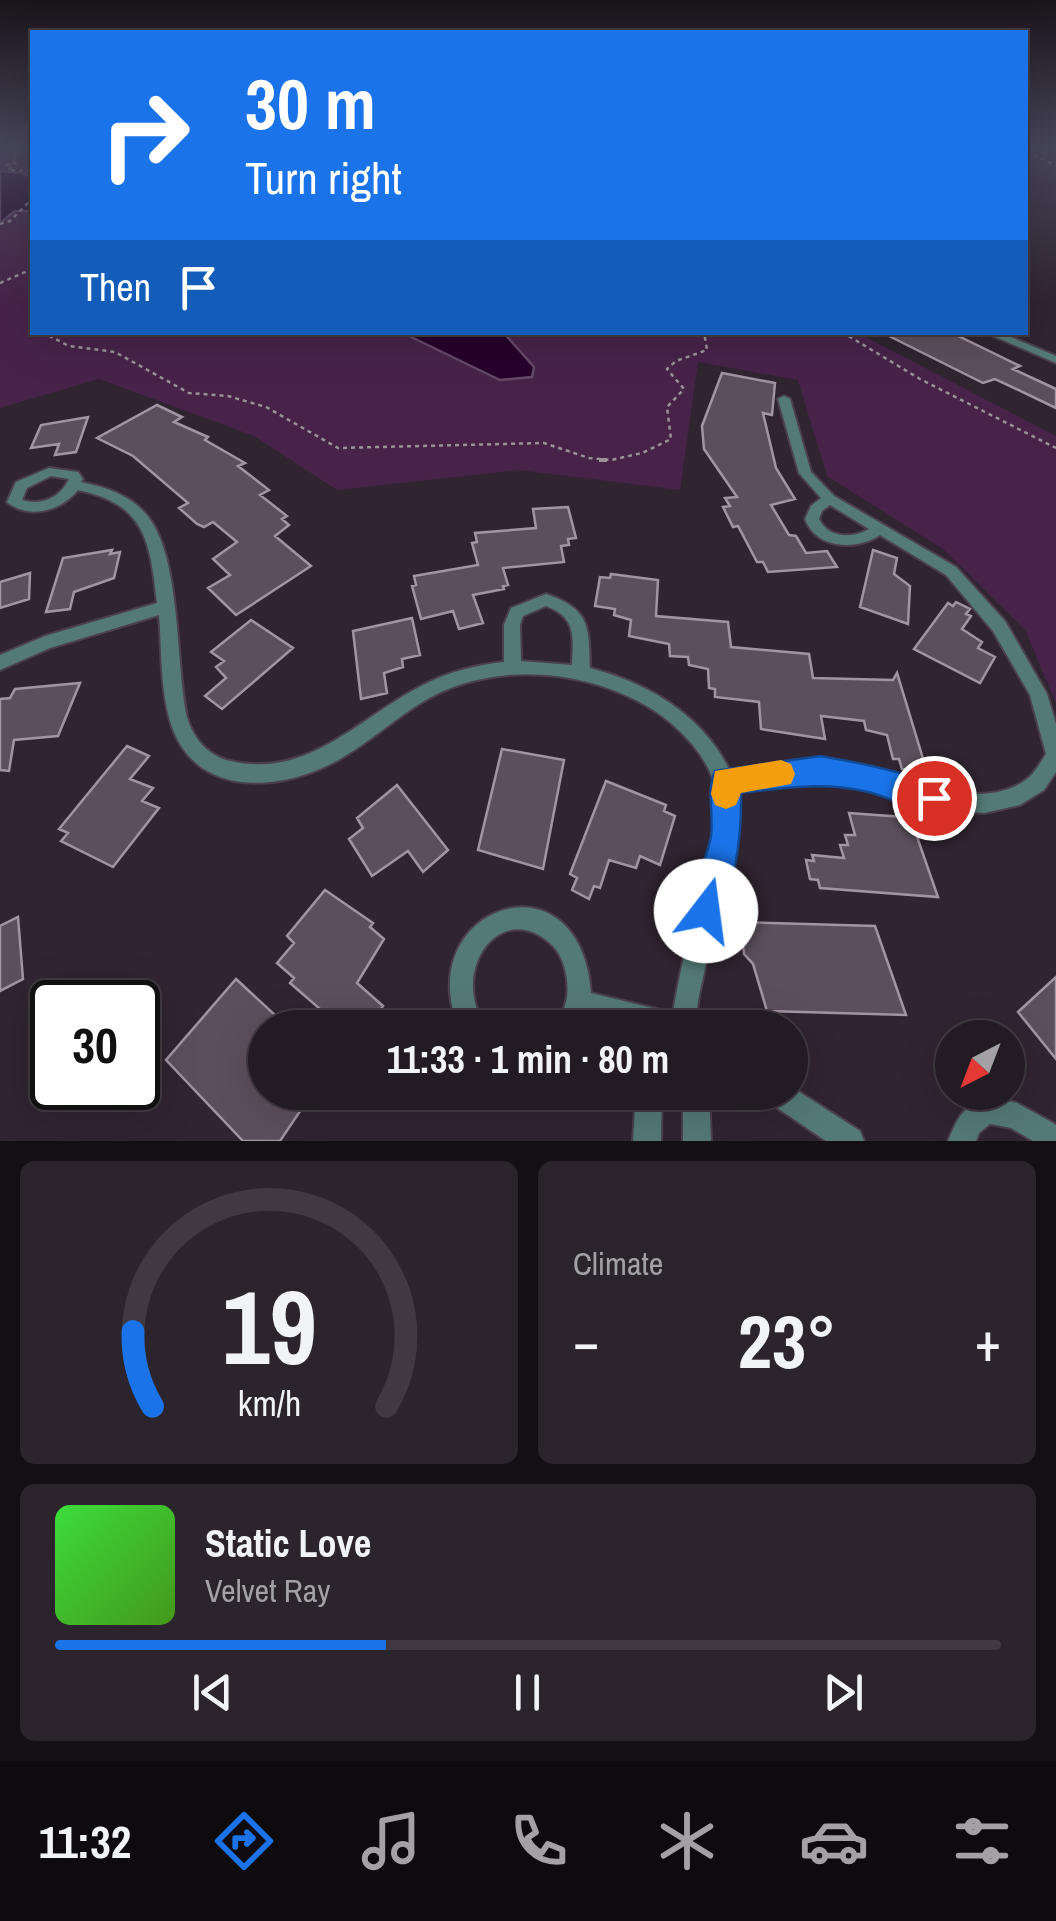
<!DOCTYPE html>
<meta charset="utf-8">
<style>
:root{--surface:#231b24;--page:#2b242c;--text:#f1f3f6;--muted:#a3a1a6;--line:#403941;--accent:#1a73e8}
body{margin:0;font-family:"Archivo Narrow",sans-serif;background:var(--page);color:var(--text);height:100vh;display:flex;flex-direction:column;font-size:38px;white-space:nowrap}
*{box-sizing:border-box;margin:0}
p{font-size:32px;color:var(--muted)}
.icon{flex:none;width:55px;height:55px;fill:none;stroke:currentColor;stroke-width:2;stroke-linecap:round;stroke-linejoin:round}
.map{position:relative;height:1141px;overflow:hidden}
.panel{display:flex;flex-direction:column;gap:20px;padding:20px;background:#130f14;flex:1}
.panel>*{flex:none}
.hud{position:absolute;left:30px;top:30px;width:998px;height:305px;border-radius:0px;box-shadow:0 10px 40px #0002,0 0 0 2px var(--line);background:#1a73e8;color:#fff;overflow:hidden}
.needle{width:65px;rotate:222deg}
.controls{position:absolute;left:935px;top:1020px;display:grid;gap:20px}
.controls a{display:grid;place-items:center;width:90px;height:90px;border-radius:50%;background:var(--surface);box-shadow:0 10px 40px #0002,0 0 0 2px var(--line);font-size:50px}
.speed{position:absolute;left:30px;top:980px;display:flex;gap:20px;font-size:50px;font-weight:700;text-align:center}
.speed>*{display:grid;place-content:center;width:130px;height:130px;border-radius:50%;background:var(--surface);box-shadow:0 10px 40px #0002,0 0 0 2px var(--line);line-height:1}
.speed .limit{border:5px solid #111;border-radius:15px;background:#fff;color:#111}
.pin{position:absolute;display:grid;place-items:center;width:85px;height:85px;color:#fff;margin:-42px;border:5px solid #fff;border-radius:50%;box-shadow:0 2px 10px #0007}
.me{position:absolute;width:110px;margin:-55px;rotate:15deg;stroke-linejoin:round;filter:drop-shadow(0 0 8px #0008)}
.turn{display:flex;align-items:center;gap:35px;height:210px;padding:0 50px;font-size:45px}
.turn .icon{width:130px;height:130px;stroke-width:2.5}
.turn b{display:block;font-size:70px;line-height:85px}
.then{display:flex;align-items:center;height:95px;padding:0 50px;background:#0003;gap:20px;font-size:38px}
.big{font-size:75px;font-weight:800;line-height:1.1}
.panel .card{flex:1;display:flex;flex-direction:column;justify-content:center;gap:15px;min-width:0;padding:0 35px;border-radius:15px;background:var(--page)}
.panel .dial{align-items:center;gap:0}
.dial svg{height:260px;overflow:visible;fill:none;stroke:var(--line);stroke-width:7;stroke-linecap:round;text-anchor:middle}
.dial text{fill:var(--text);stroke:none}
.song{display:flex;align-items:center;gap:30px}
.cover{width:120px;height:120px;border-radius:15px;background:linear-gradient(135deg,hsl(120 70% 55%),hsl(100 70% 35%))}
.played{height:10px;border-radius:5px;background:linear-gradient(90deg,var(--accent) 35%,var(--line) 35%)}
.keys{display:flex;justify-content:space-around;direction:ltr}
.heat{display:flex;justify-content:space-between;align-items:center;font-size:55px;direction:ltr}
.panel .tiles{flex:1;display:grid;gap:20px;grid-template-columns:1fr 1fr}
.card:last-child{grid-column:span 2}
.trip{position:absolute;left:248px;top:1010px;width:560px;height:100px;border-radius:50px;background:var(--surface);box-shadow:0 10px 40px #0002,0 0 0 2px var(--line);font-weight:800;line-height:100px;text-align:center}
.menu{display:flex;height:160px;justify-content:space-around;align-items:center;background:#0e0b0e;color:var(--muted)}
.menu .icon{width:70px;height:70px}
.menu .active{color:var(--accent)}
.menu b{font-size:45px;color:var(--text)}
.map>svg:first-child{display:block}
.green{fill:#47234a}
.water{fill:#26002b;stroke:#644868;stroke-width:2.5}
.building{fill:#5b4f5b;stroke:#a295a3;stroke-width:2.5}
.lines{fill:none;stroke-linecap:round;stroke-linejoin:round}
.minor-casing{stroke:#4b404c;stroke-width:4}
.path-far1{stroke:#9a919b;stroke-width:2.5;stroke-dasharray:4 4;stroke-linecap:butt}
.path{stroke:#9a919b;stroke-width:4;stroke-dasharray:8 8;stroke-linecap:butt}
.minor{fill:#547a76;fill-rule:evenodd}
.route{fill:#1a73e8;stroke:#114b97;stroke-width:2.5}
.slow{fill:#f59e0b}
</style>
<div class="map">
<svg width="1056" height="1141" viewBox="0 0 1056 1141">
<rect width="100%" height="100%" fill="#2f2430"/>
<!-- green -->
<path class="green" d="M0,146H32V332L858,333L1056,436V703L1025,630L943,549L827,476L798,380L698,362L680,490L519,470L337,490L254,436L99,379L0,408Z"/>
<!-- water -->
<path class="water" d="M0,171L23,173L32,178V211H15L0,223Z
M403,333H504L534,367L532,377L500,380Z"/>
<!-- building -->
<path class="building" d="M881,332H950L1020,366L1013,369L1056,389V408L995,379L983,383Z
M722,373L775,383L772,415L763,413L776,468L795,499L771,505L789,535L796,536L806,553L827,551L837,567L768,572L763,562H757L738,526L733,527L723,507L730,506L725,498L737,497L704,449L702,426Z
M157,405L182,417L174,422L208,437L205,440L245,463L238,466L269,490L260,495L287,516L282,519L289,525L275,536L311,566L236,615L208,588L230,575L213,559L237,542L213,522L204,527L197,524L179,508L188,503L133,456L97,438Z
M88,417L76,452L55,455L59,444L31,448L41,425Z
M568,507L576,538L568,539L569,545L561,546L564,562L503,568L508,585L503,586L504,589L473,595L483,623L459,629L453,611L421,619L412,586L416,585L414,576L478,565L472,543L477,542L475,533L536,528L533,509Z
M112,550L110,554L120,552L114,578L74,592L70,609L46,612L63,558Z
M873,550L897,558L894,574L910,586L908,624L860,607Z
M30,573L29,599L0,608V582Z
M611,574L658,580L656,616L728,622L731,647L809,654L813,678L893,680L897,673L924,762L918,761L921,771L902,769L899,759H893L887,735L866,730L864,721L821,716L825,739L761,729L759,702L715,697V689L709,688L708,669L689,665L688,657L670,656L669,644L629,636L631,620L614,615L615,609L595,606L600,577L610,578Z
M956,602L970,609L966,614L971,616L962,629L982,642L978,648L995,657L980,683L914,649L948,603L953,606Z
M412,618L420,655L402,659L403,667L384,673L387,693L361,699L353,631Z
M251,620L293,648L222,709L205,696L226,678L216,667L224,661L211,652Z
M80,683L58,736L14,740L9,771L0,770V699L10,698L15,689Z
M127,746L149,756L130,779L153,788L142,801L159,808L113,867L61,841L68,833L59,829Z
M502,749L564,760L543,869L478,850Z
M606,781L666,805L664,811L675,816L660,865L640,856L636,868L609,860L600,888L594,886L589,899L572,890L577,878L570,874Z
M397,785L448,850L423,872L408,851L372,876L349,839L363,828L357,818Z
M849,813L903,817L906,828H914L938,897L820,888L818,880L810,879L806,860L814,861L812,855L844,858L840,845H848L845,835H855Z
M325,890L373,923L370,927L384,939L357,983L383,1006L378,1012L395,1028H342L290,983L294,978L277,963L294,943L287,936Z
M18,917L23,979L0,991V926Z
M741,922L875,926L906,1015L767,1011L753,964L744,954Z
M1056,977V1059L1018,1012Z
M236,979L289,1028H265V1092H313L280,1141H243L166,1060Z"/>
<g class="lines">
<!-- minor casing -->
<g class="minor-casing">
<path id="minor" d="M984,332H999L1056,356V363Z
M784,396L790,399L811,472L834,496L956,567L1005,621L1047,694L1056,724V772L1044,790L1020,805L984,813L953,811L826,779L789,780L736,789C744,846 715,916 704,973C700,991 695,1010 697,1028H633L586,1016L583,1028H558C561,1018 565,1007 567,997C569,980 565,959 553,946C517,910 476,937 473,982C472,999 478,1013 484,1028H459C409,907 580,847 591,993L673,1013C679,975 688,938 698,902C707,868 720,833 717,798C714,760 677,723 645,705C591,675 523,665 462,684C415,698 382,735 340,759C285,791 198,800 172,727C160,692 162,651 159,615L50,648L0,670V655L45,636L157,603C150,542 146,504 78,490C61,511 29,520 7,502L16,482L49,468L78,472L83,479L81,482C104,487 128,494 144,512C182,551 175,663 187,717C194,741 210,758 235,762C311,777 361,716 423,685C448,672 476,665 504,662V625L511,608L546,594C590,609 589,626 590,668C648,683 703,715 730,771C761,766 792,757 823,761C882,767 974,819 1027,779C1035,773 1040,763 1046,754L1030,695L993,631L946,575L880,535C856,551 816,549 805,519L811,506L821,498L799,473L778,399ZM51,476L69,479C60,498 42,506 22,500L27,488ZM830,505L869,529C852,539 828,538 819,519L822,511ZM546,606C577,618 573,636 572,665L521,661L520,625L523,616Z
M790,1086L860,1131L864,1141H826L767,1101L763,1092H790Z
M636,1092H662L661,1141H633Z
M683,1092H709L711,1141H683Z
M990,1097L1017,1103L1053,1123L1056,1125V1141H1033L1011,1128L990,1124L979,1133L976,1141H948C959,1115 962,1107 990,1097Z"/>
</g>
<!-- path-far1 -->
<path class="path-far1" d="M1032,146L1035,155L1056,166
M13,163L17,151L13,148H21L16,150
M6,165L16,163L8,170L32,171
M0,224L10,221L32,199
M0,283L32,269
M42,332L69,346L115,352L189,393L228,396L266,407L338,448L544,443L589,458L611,460L642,453L671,439L667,407L684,389L667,369L676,361L707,350L704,332
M842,332L920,379L1056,448"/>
<!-- path -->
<path class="path" d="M599,460H615"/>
<!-- minor -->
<use href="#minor" class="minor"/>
</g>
<!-- sky -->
<linearGradient id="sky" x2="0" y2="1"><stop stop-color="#1a141a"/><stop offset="0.48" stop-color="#474559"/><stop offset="1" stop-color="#474559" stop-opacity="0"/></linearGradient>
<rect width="1056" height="306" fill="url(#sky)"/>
<!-- route -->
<path class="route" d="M820,756C863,763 905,772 945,788L949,798L945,808C922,817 891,797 868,792C824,781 785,788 741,793C742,838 735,881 718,923L706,928L694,923C683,896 707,864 711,836C714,814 706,791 715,771Z"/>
<!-- slow -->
<path class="slow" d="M781,760L791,764L795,774L791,784L741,793L736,805L726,809L715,805L711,794L715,771Z"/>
</svg>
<div class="controls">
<a><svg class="needle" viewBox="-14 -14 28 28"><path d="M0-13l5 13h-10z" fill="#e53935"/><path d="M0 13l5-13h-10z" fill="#a3a1a6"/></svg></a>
</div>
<div class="speed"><div class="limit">30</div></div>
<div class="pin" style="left:934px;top:798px;background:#d93025"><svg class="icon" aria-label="arrive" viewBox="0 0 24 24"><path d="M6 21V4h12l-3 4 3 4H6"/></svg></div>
<svg class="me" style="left:706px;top:911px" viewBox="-20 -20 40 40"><circle r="19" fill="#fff"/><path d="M0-13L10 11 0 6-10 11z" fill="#1a73e8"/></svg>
<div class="trip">11:33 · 1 min · 80 m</div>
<div class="hud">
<div class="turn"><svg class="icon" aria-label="right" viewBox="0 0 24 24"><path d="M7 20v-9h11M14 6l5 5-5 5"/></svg><div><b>30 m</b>Turn right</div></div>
<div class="then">Then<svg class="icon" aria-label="arrive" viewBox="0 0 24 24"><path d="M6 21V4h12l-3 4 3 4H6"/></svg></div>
</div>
</div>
<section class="panel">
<div class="tiles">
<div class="card dial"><svg viewBox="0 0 100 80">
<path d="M14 69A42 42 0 1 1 86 69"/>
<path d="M14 69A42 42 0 0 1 8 46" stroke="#1a73e8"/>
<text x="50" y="56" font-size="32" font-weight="700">19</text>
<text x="50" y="72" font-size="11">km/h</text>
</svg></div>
<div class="card"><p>Climate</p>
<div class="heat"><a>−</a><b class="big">23°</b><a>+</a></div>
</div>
<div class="card">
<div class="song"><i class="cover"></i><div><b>Static Love</b><p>Velvet Ray</p></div></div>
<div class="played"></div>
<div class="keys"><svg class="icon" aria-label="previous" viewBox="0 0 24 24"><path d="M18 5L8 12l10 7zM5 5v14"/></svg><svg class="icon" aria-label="pause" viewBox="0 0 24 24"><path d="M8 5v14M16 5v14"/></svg><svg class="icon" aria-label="next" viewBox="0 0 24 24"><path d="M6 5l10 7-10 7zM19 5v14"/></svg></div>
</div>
</div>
</section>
<nav class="menu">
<b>11:32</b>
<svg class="icon active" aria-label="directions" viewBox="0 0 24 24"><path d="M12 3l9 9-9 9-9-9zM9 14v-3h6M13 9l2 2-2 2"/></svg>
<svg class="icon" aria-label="music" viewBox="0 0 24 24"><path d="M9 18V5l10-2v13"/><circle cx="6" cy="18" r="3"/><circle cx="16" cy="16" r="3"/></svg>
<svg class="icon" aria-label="phone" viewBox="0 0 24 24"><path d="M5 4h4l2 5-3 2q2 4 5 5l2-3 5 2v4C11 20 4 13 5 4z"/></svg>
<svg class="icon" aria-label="climate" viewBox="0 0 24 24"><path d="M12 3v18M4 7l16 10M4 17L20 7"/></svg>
<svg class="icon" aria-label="car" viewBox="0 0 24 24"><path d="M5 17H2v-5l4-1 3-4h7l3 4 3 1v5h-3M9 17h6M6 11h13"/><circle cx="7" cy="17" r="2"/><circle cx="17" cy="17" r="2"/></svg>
<svg class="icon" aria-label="filters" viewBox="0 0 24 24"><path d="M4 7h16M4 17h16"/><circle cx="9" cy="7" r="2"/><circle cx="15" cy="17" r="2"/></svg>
</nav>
